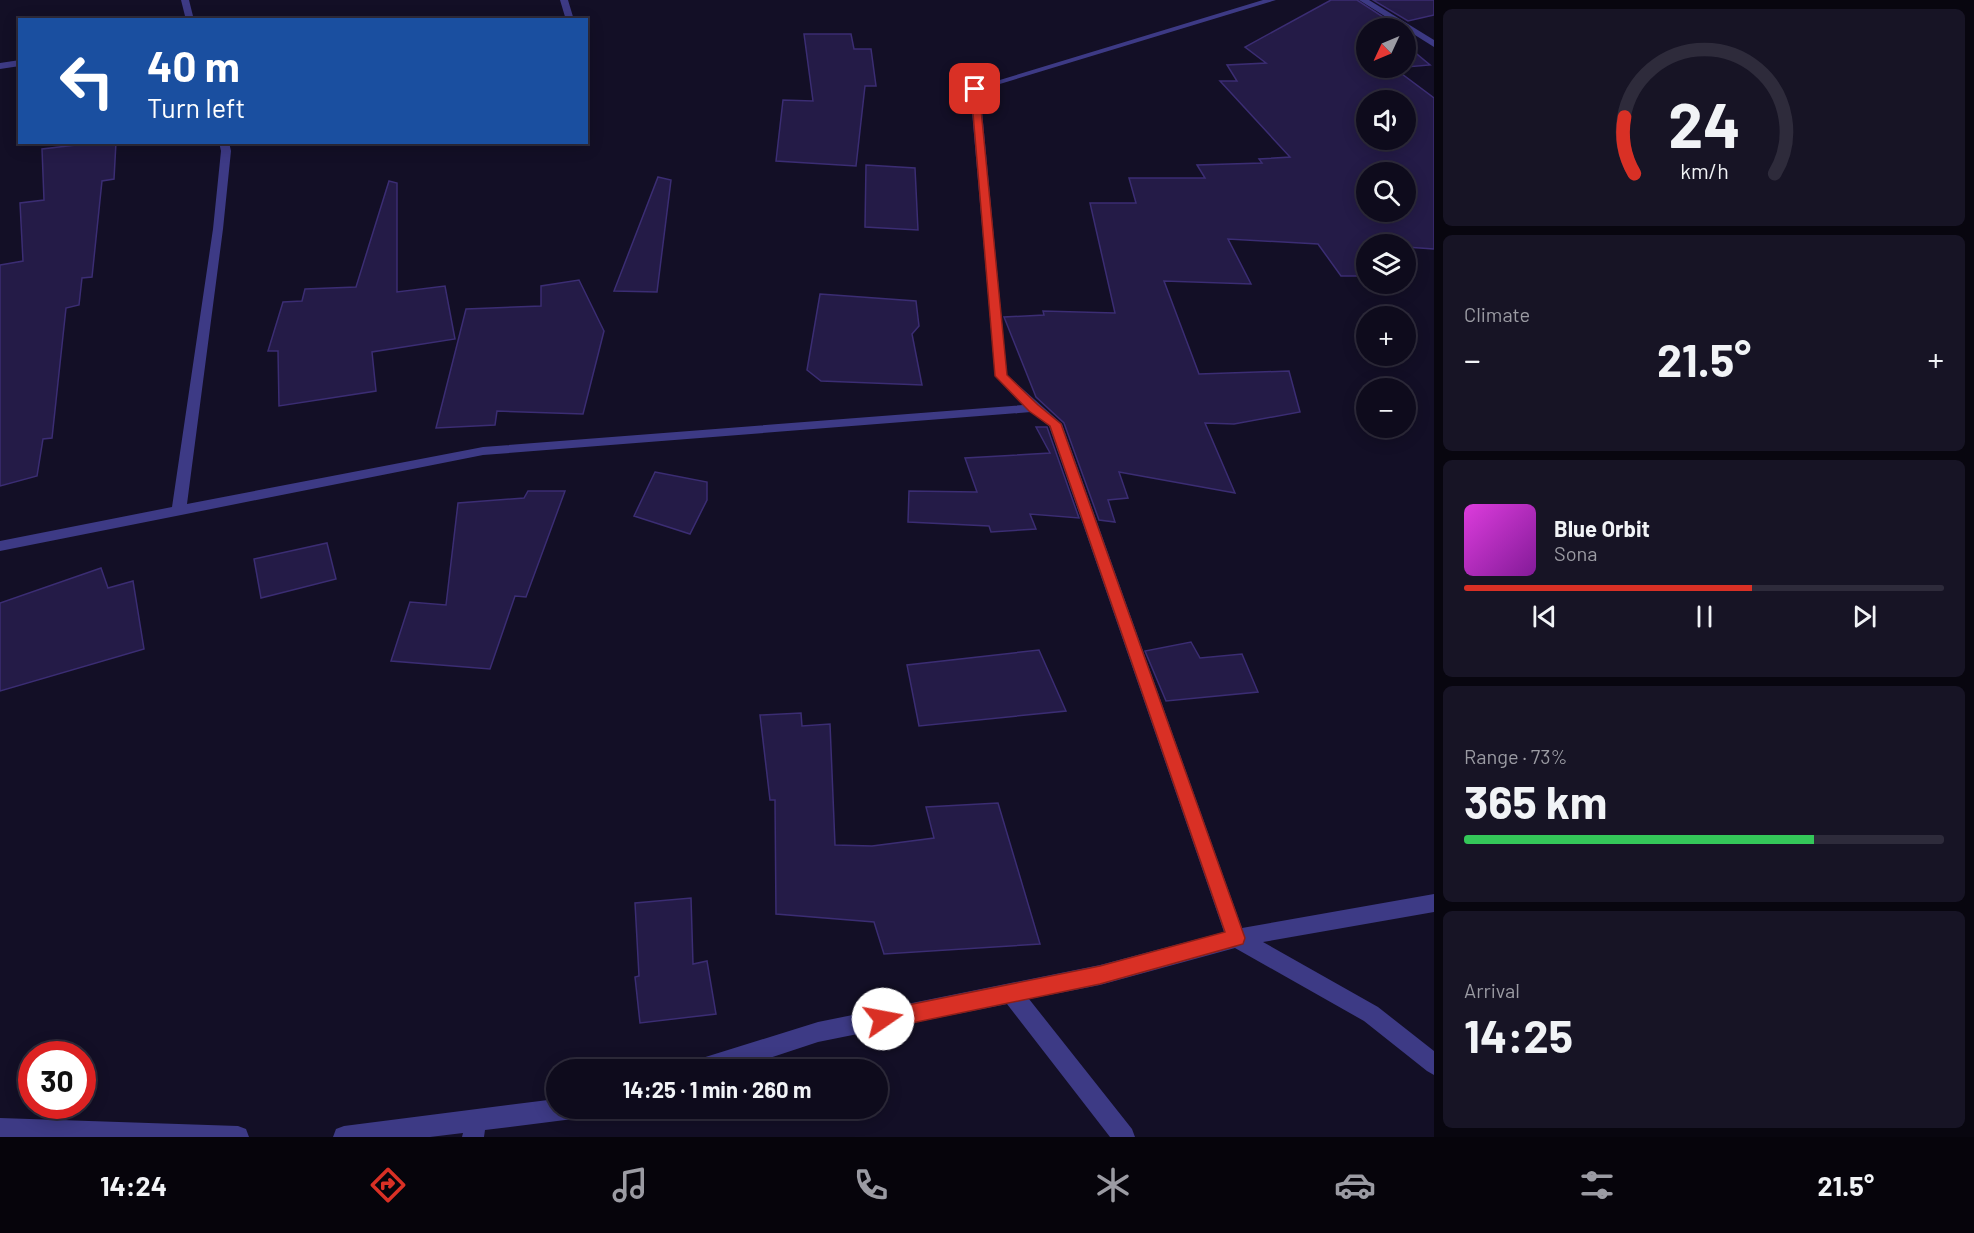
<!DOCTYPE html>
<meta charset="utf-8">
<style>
:root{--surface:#0e0b1c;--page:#171425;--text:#f1f3f6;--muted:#9b9ba3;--line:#2e2b3b;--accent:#d93025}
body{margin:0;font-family:Barlow,sans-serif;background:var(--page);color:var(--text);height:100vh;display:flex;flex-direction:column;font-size:22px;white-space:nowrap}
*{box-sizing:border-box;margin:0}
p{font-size:20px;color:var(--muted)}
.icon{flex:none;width:33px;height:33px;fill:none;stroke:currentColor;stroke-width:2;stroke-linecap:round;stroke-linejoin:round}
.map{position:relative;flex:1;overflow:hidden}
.side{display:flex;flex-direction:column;gap:9px;padding:9px;background:#08060f;width:540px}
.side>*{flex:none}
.guide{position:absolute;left:18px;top:18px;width:570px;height:126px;border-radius:0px;box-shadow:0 3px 15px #0003,0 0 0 2px var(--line);background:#1a4fa0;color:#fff;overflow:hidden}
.needle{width:39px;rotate:226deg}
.tools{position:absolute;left:1356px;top:18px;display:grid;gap:12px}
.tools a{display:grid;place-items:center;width:60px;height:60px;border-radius:50%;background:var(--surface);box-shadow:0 3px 15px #0003,0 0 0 2px var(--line);font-size:30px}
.speed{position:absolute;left:18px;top:1041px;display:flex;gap:12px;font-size:30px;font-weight:700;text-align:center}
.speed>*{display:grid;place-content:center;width:78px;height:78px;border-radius:50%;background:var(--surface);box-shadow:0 3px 15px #0003,0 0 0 2px var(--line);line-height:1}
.speed .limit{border:9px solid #d22;background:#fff;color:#111}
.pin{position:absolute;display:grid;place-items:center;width:51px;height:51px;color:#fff;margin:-26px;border-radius:12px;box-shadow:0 3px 9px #0006}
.me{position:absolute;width:66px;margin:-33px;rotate:78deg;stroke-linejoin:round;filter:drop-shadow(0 0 4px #0008)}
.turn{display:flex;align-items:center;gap:21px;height:126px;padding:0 30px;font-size:27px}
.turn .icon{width:78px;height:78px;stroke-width:2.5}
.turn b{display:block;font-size:42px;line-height:51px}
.big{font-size:45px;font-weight:700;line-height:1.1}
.side .widget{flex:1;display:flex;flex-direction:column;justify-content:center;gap:9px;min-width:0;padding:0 21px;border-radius:9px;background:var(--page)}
.side .dial{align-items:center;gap:0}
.dial svg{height:156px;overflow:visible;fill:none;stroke:var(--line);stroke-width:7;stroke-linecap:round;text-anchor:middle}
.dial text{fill:var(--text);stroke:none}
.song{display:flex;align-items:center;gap:18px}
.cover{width:72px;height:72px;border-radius:9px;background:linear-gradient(135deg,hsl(300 70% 55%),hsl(290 70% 35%))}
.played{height:6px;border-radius:3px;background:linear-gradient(90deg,var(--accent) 60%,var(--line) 60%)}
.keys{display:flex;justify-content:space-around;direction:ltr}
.heat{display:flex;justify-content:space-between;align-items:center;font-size:33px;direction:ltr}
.charge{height:9px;border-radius:4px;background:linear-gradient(90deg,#34c759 73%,var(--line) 0)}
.trip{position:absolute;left:546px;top:1059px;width:342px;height:60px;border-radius:30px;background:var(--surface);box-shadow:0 3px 15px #0003,0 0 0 2px var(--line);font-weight:700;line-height:60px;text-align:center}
.tabs{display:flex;height:96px;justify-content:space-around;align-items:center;background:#06040b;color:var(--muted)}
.tabs .icon{width:42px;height:42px}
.tabs .on{color:var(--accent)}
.tabs b{font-size:27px;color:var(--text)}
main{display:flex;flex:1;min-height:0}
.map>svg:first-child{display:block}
.building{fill:#241b47;stroke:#3b2d73;stroke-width:1.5;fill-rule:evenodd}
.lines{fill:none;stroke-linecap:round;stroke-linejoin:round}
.street{fill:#3d3a85;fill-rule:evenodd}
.route{fill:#d93025;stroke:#8d1f18;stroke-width:1.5}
</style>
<main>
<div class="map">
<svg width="1434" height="1137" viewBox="0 0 1434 1137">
<rect width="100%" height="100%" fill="#130f26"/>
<!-- building -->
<path class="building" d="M1331,0H1357L1394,24L1384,27L1386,28H1366V68H1397H1394L1434,98V249L1406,247V244H1366V276H1341L1318,244L1228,239L1251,284L1164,281L1199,374L1289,371L1300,412L1234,424L1205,423L1235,493L1119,472L1128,498L1108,500L1115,522L1099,520L1064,423L1036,397L1004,317L1044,315L1043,311L1115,313L1090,203H1136L1129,178H1205L1197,165L1262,163L1259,159L1290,157L1220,81H1237L1227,65L1266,63L1245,47ZM1366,100H1406V140H1366ZM1366,172H1406V212H1366Z
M1373,0H1434V15L1408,21Z
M804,34H851L854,49H871L876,86H865L856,166L776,161L783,100L813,101Z
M1406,45L1430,65L1406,67Z
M102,142H116L114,179L102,181L92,277L82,278L79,305L66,308L52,438L43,439L37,476L0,486V265L23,261L20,203L44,200L42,149Z
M866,165L915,168L918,230L865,227Z
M658,177L671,180L657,292L614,291Z
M389,181L397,183V292L445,286L455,339L372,352L376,391L279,406L278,351H268L283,302L302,301L305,289L356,287Z
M579,280L604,331L583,414L497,411L495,425L436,428L466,309L541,306V286Z
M820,294L916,301L919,326L912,334L922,385L821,381L807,370Z
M1036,427H1047L1079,518L1030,514L1036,529L991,532L989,526L908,522L909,491L977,492L965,458L1050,453Z
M655,472L707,482V500L690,534L634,516Z
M528,491H565L526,597L515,596L490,669L391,661L410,602L446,605L458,503L524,498Z
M327,543L336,579L261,598L254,559Z
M101,568L108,588L133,581L144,649L0,691V603Z
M1191,642L1200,658L1242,654L1258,692L1166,701L1145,651Z
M1039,650L1066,711L919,726L907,665Z
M801,713L802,726L830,724L835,845L872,846L934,838L926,807L998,803L1040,944L884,954L874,922L776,914L775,800H770L760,715Z
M691,898L693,964L707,961L716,1014L640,1023L635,977L639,976L635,903Z"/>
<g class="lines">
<!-- street -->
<path class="street" d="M181,0H189L194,20H186Z
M560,0H568L574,20H566Z
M1263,0H1276L980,90L1007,375L1062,424L1242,928L1434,894V912L1263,942L1378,1007L1434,1051V1075L1427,1071L1364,1021L1235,948L1100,985L1029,999L1132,1129L1135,1137H1110L1007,1004L818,1042L733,1070H689L692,1063L699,1059L818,1022L1100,965L1224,932L1049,426L1031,412L483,455L0,551V541L172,507L213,229L221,151L219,142H229L231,151L223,229L187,504L483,447L1023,405L995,376L970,89Z
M1359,0H1369L1434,40V47Z
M20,60V66L0,69V63Z
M556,1099V1108H584L581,1116L573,1119L485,1130L484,1137H462L463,1133L430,1137H333L336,1129L344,1126Z
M0,1118L238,1126L246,1129L249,1137H0Z"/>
</g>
<!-- route -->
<path class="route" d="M975,87L979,89L1007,375L1038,405L1061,424L1245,938L1243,944L1236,946L1100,984L883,1029L876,1026L873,1019L876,1013L883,1010L1100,966L1225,932L1050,426L1029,411L995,376L971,89Z"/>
</svg>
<div class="tools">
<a><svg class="needle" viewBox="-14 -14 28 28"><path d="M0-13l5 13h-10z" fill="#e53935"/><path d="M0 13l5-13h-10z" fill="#9b9ba3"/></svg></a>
<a><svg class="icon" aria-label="sound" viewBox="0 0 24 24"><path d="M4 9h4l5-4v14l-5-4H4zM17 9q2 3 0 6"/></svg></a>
<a><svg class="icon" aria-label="search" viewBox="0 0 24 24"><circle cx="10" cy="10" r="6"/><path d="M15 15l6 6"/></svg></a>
<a><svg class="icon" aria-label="layers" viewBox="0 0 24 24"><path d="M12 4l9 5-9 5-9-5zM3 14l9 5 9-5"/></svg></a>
<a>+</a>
<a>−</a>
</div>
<div class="speed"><div class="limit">30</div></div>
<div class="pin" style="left:975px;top:89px;background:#d93025"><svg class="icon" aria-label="arrive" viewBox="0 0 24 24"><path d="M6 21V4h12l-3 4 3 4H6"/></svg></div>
<svg class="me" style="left:883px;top:1019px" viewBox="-20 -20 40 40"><circle r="19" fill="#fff"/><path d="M0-13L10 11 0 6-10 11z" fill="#d93025"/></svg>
<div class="trip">14:25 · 1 min · 260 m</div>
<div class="guide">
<div class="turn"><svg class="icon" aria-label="left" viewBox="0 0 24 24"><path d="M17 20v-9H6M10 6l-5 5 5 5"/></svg><div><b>40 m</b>Turn left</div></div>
</div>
</div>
<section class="side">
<div class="widget dial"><svg viewBox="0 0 100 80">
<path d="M14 69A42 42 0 1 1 86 69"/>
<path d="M14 69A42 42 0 0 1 9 40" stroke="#d93025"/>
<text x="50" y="56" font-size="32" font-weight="700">24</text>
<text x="50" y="72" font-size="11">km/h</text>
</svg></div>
<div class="widget"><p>Climate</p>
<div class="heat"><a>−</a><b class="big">21.5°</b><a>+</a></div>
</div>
<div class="widget">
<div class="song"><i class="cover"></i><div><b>Blue Orbit</b><p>Sona</p></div></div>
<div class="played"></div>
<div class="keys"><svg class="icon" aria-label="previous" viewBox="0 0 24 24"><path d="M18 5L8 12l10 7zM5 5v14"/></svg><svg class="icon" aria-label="pause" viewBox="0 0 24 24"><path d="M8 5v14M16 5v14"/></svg><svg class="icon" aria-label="next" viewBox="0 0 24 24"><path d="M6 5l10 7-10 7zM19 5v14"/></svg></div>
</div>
<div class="widget"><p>Range · 73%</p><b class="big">365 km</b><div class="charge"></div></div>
<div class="widget"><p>Arrival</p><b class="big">14:25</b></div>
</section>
</main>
<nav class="tabs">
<b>14:24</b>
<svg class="icon on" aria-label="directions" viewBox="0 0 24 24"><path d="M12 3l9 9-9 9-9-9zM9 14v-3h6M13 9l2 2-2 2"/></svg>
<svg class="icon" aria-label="music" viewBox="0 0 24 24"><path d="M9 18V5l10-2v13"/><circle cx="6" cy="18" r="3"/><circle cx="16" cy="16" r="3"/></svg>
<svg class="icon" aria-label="phone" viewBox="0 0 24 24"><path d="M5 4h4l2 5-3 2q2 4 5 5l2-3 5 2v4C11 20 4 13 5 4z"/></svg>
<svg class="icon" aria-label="climate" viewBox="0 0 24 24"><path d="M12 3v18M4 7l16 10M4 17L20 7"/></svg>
<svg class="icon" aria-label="car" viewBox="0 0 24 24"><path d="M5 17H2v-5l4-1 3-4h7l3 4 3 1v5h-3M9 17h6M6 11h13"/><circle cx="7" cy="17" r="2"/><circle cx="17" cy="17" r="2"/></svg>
<svg class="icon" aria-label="filters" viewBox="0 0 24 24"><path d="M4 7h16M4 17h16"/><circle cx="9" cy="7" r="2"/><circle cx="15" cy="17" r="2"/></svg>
<b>21.5°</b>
</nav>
